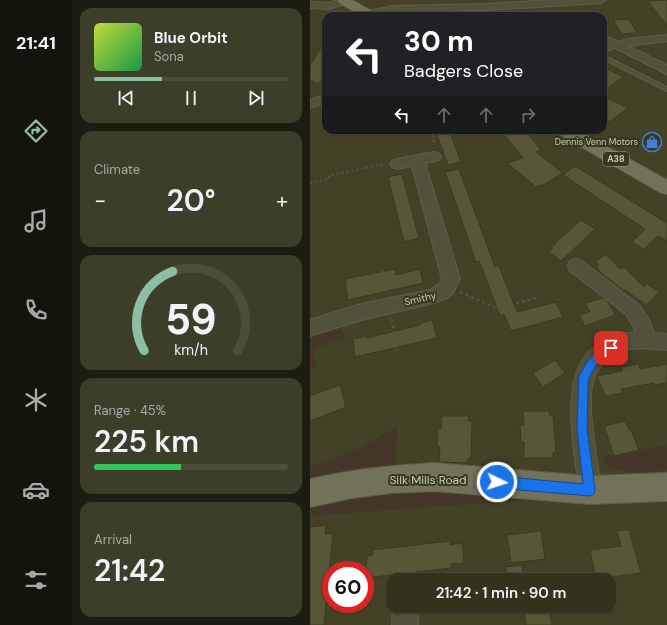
<!DOCTYPE html>
<meta charset="utf-8">
<style>
:root{--surface:#32321d;--page:#3d3e2a;--text:#f1f3f6;--muted:#a8aaa4;--line:#4d4d3b;--accent:#8abfa5}
body{margin:0;font-family:"DM Sans",sans-serif;background:var(--page);color:var(--text);height:100vh;display:flex;flex-direction:column;font-size:15px;white-space:nowrap}
*{box-sizing:border-box;margin:0}
p{font-size:13px;color:var(--muted)}
.icon{flex:none;width:22px;height:22px;fill:none;stroke:currentColor;stroke-width:2;stroke-linecap:round;stroke-linejoin:round}
.map{position:relative;flex:1;overflow:hidden}
.sheet{display:flex;flex-direction:column;gap:8px;padding:8px;background:#1c1c10;width:238px}
.sheet>*{flex:none}
.top-card{position:absolute;left:12px;top:12px;width:285px;height:122px;border-radius:12px;box-shadow:0 1px 3px #0004,0 0 0 1px var(--line);background:#202124;color:#fff;overflow:hidden}
.speed{position:absolute;left:12px;top:561px;display:flex;gap:8px;font-size:20px;font-weight:700;text-align:center}
.speed>*{display:grid;place-content:center;width:52px;height:52px;border-radius:50%;background:var(--surface);box-shadow:0 1px 3px #0004,0 0 0 1px var(--line);line-height:1}
.speed .limit{border:6px solid #d22;background:#fff;color:#111}
.pin{position:absolute;display:grid;place-items:center;width:34px;height:34px;color:#fff;margin:-17px;border-radius:8px;box-shadow:0 2px 6px #0006}
.me{position:absolute;width:44px;margin:-22px;rotate:94deg;stroke-linejoin:round;filter:drop-shadow(0 0 3px #0008)}
.turn{display:flex;align-items:center;gap:14px;height:84px;padding:0 16px;font-size:18px}
.turn .icon{width:52px;height:52px;stroke-width:2.5}
.turn b{display:block;font-size:28px;line-height:34px}
.lanes{display:flex;align-items:center;height:38px;padding:0 16px;background:#0003;justify-content:center;gap:20px;direction:ltr}
.lanes .off{opacity:.35}
.big{font-size:30px;font-weight:600;line-height:1.1}
.sheet .card{flex:1;display:flex;flex-direction:column;justify-content:center;gap:6px;min-width:0;padding:0 14px;border-radius:12px;background:var(--page)}
.sheet .dial{align-items:center;gap:0}
.dial svg{height:104px;overflow:visible;fill:none;stroke:var(--line);stroke-width:7;stroke-linecap:round;text-anchor:middle}
.dial text{fill:var(--text);stroke:none}
.song{display:flex;align-items:center;gap:12px}
.cover{width:48px;height:48px;border-radius:6px;background:linear-gradient(135deg,hsl(70 70% 55%),hsl(140 70% 35%))}
.played{height:4px;border-radius:2px;background:linear-gradient(90deg,var(--accent) 35%,var(--line) 35%)}
.keys{display:flex;justify-content:space-around;direction:ltr}
.heat{display:flex;justify-content:space-between;align-items:center;font-size:22px;direction:ltr}
.charge{height:6px;border-radius:3px;background:linear-gradient(90deg,#34c759 45%,var(--line) 0)}
.trip{position:absolute;left:76px;top:573px;width:230px;height:40px;border-radius:12px;background:var(--surface);box-shadow:0 1px 3px #0004,0 0 0 1px var(--line);font-weight:600;line-height:40px;text-align:center}
main{display:flex;flex:1;min-height:0}
.tab-bar{display:flex;flex-direction:column;width:72px;justify-content:space-around;align-items:center;background:#14140c;color:var(--muted)}
.tab-bar .icon{width:28px;height:28px}
.tab-bar .on{color:var(--accent)}
.tab-bar b{font-size:18px;color:var(--text)}
.map>svg:first-child{display:block}
.green{fill:#443729}
.building{fill:#575636;stroke:#3a3a22}
.lines{fill:none;stroke-linecap:round;stroke-linejoin:round}
.service-casing{stroke:#5f5f48;stroke-width:2}
.minor-casing{stroke:#5f5f48;stroke-width:2}
.primary-casing{stroke:#5f5f48;stroke-width:2}
.path-far1{stroke:#5b4f43;stroke-width:2;stroke-dasharray:2.5 2.5;stroke-linecap:butt}
.path{stroke:#5b4f43;stroke-width:2.5;stroke-dasharray:3 3;stroke-linecap:butt}
.service{fill:#52523c;fill-rule:evenodd}
.minor{fill:#52523c;fill-rule:evenodd}
.primary{fill:#72725a;fill-rule:evenodd}
.route{fill:#1a73e8;stroke:#114b97}
.labels{text-anchor:middle;stroke-width:4;stroke-linejoin:round;paint-order:stroke}
.far-poi-label{font-size:9px;fill:#ccccb9;stroke:#383820;text-anchor:end}
.shield{fill:#383820;stroke:#a0a08b;stroke-width:1}
.shield-label{font-size:9px;font-weight:bold;fill:#ccccb9}
.street-label{font-size:10px;fill:#ccccb9;stroke:#383820}
.near-street-label{font-size:12px;fill:#ccccb9;stroke:#383820}
</style>
<main>
<nav class="tab-bar">
<b>21:41</b>
<svg class="icon on" aria-label="directions" viewBox="0 0 24 24"><path d="M12 3l9 9-9 9-9-9zM9 14v-3h6M13 9l2 2-2 2"/></svg>
<svg class="icon" aria-label="music" viewBox="0 0 24 24"><path d="M9 18V5l10-2v13"/><circle cx="6" cy="18" r="3"/><circle cx="16" cy="16" r="3"/></svg>
<svg class="icon" aria-label="phone" viewBox="0 0 24 24"><path d="M5 4h4l2 5-3 2q2 4 5 5l2-3 5 2v4C11 20 4 13 5 4z"/></svg>
<svg class="icon" aria-label="climate" viewBox="0 0 24 24"><path d="M12 3v18M4 7l16 10M4 17L20 7"/></svg>
<svg class="icon" aria-label="car" viewBox="0 0 24 24"><path d="M5 17H2v-5l4-1 3-4h7l3 4 3 1v5h-3M9 17h6M6 11h13"/><circle cx="7" cy="17" r="2"/><circle cx="17" cy="17" r="2"/></svg>
<svg class="icon" aria-label="filters" viewBox="0 0 24 24"><path d="M4 7h16M4 17h16"/><circle cx="9" cy="7" r="2"/><circle cx="15" cy="17" r="2"/></svg>
</nav>
<section class="sheet">
<div class="card">
<div class="song"><i class="cover"></i><div><b>Blue Orbit</b><p>Sona</p></div></div>
<div class="played"></div>
<div class="keys"><svg class="icon" aria-label="previous" viewBox="0 0 24 24"><path d="M18 5L8 12l10 7zM5 5v14"/></svg><svg class="icon" aria-label="pause" viewBox="0 0 24 24"><path d="M8 5v14M16 5v14"/></svg><svg class="icon" aria-label="next" viewBox="0 0 24 24"><path d="M6 5l10 7-10 7zM19 5v14"/></svg></div>
</div>
<div class="card"><p>Climate</p>
<div class="heat"><a>−</a><b class="big">20°</b><a>+</a></div>
</div>
<div class="card dial"><svg viewBox="0 0 100 80">
<path d="M14 69A42 42 0 1 1 86 69"/>
<path d="M14 69A42 42 0 0 1 36 8" stroke="#8abfa5"/>
<text x="50" y="56" font-size="32" font-weight="700">59</text>
<text x="50" y="72" font-size="11">km/h</text>
</svg></div>
<div class="card"><p>Range · 45%</p><b class="big">225 km</b><div class="charge"></div></div>
<div class="card"><p>Arrival</p><b class="big">21:42</b></div>
</section>
<div class="map">
<svg width="357" height="625" viewBox="0 0 357 625">
<rect width="100%" height="100%" fill="#434227"/>
<!-- green -->
<path class="green" d="M31,322L35,338L3,349L5,363L7,367L0,370V332Z
M87,427L86,466C56,465 29,471 0,479V467L49,448Z
M357,445V470C337,472 311,476 295,464L293,456Z
M116,489L231,499L0,516V505L8,501Z"/>
<!-- building -->
<path class="building" d="M357,0V26L338,1Z
M319,19L327,33L312,34L303,20Z
M16,39V79L7,84L0,80V66Z
M293,67L313,77L293,92Z
M293,96L318,108L299,122L293,119Z
M190,130H215L231,150L226,152L253,173L231,186L229,185L226,187L197,163L213,158Z
M140,133L151,162L138,165L127,135Z
M265,166L357,223V241L348,236L334,249L322,242L335,229L253,175Z
M149,169L185,267L189,266L207,312L246,302L253,317L201,331L194,314L190,316L169,261L166,262L135,172Z
M92,174L109,238L94,242L78,177Z
M271,220L285,229L251,261L239,252L243,248L241,247Z
M296,255L310,269L314,267L334,287L337,284L349,292L336,305L315,290L314,291L295,276L286,267L289,265L285,261Z
M85,269L86,275L110,269L113,283L38,300L35,279Z
M293,298L298,302L305,315L275,326L269,315L280,312L275,303Z
M122,320L127,338L45,357L43,339L56,336L57,338L110,325V323Z
M245,360L255,373L233,387L223,373Z
M329,364L330,369L357,364V383L345,385L344,383L311,389L313,393L295,396L287,376L312,371L311,367Z
M30,385L36,407L0,421V396Z
M213,411H239L240,416H243L246,453H243V458H214V442H211L210,425H214Z
M132,416H159L158,421H162L161,458H158V463L129,462L130,447H127L128,429H131Z
M315,421L319,430H321L329,450L304,456L294,426Z
M16,525L15,534L23,533L14,625H0V527Z
M319,530L331,573L286,579L280,550L311,546L307,531Z
M231,531L235,559L201,563L197,535Z
M140,541V545L152,543L154,563L141,564V568L55,578L57,556L63,555V550Z
M212,565L214,580H197L196,567Z
M213,606H239L242,625H216Z"/>
<g class="lines">
<!-- service casing -->
<g class="service-casing">
<path id="service" d="M306,42L309,44L308,45L293,54V50Z
M293,55L357,87V91L293,59Z"/>
</g>
<!-- minor casing -->
<g class="minor-casing">
<path id="minor" d="M28,0L40,1L39,3L18,9L0,8V2L18,3Z
M242,0H296L291,3L177,10L83,12L63,16H54L53,14L54,12L83,6L177,4Z
M293,35L309,42L318,39L357,35V41L318,46L357,65V74L293,42Z
M16,94V102L0,108V100Z
M124,152L129,154L131,157L129,160L115,163L150,279L143,293L137,298L120,304L51,320L0,336V320L51,304L120,290L131,283L132,279L102,166L87,169L82,167L80,164L82,161L87,159Z
M266,259L272,261L329,305L338,318L344,333L357,334V350C343,349 326,346 312,351C302,355 289,365 285,375C274,400 288,462 291,490L288,498L280,501L272,498L269,490C263,433 238,338 326,332L317,315L260,271L258,266L260,261Z
M83,604V606H108V625H82Z"/>
</g>
<!-- primary casing -->
<g class="primary-casing">
<path id="primary" d="M27,0H42L65,13L67,16H52L29,3Z
M247,130H267L357,180V194L351,193L249,134Z
M124,463L280,476L357,473V501L280,504L124,491L81,493L42,498L0,507V479C41,470 82,465 124,463Z"/>
</g>
<!-- path-far1 -->
<path class="path-far1" d="M121,130L124,139L123,145
M0,183L19,179V176L74,164"/>
<!-- path -->
<path class="path" d="M72,270L77,293
M150,292L186,308L227,298
M82,319L87,350"/>
<!-- service -->
<use href="#service" class="service"/>
<!-- minor -->
<use href="#minor" class="minor"/>
<!-- primary -->
<use href="#primary" class="primary"/>
</g>
<!-- route -->
<path class="route" d="M301,343L304,345L306,348L304,351L296,355L285,367L279,377L278,384L277,428L285,490L284,494L280,496L187,488L183,486L181,482L183,478L187,476L273,484L267,428L269,376L278,361L289,349Z"/>
<!-- icons -->
<defs>
<g id="shop-ring" transform="scale(1)"><circle r="9.5" fill="#383820" stroke="#3f7fe0" stroke-width="1.5"/><path d="M-5-2.5h2.3a2.7 3.5 0 0 1 5.4 0H5L5.5 6h-11ZM-1.5-2.5h3a1.5 2.3 0 0 0-3 0Z" fill="#3f7fe0"/></g>
</defs>
<g fill-rule="evenodd">
<use href="#shop-ring" x="342" y="142"/>
</g>
<g class="labels">
<!-- far-poi labels -->
<g class="far-poi-label">
<text x="328" y="145">Dennis Venn Motors</text>
</g>
<!-- shield labels -->
<rect class="shield" x="293" y="152" width="26" height="14" rx="3"/>
<g class="shield-label">
<text x="306" y="162">A38</text>
</g>
<!-- street labels -->
<g class="street-label">
<text transform="translate(110 298) rotate(-13)" y="4">Smithy</text>
</g>
<!-- near-street labels -->
<g class="near-street-label">
<text x="118" y="484">Silk Mills Road</text>
</g>
</g>
</svg>
<div class="speed"><div class="limit">60</div></div>
<div class="pin" style="left:301px;top:348px;background:#d93025"><svg class="icon" aria-label="arrive" viewBox="0 0 24 24"><path d="M6 21V4h12l-3 4 3 4H6"/></svg></div>
<svg class="me" style="left:187px;top:482px" viewBox="-20 -20 40 40"><circle r="17" fill="#1a73e8" stroke="#fff" stroke-width="3"/><path d="M0-11L8 9 0 5-8 9z" fill="#fff"/></svg>
<div class="trip">21:42 · 1 min · 90 m</div>
<div class="top-card">
<div class="turn"><svg class="icon" aria-label="left" viewBox="0 0 24 24"><path d="M17 20v-9H6M10 6l-5 5 5 5"/></svg><div><b>30 m</b>Badgers Close</div></div>
<div class="lanes"><svg class="icon" aria-label="left" viewBox="0 0 24 24"><path d="M17 20v-9H6M10 6l-5 5 5 5"/></svg><svg class="icon off" aria-label="ahead" viewBox="0 0 24 24"><path d="M12 20V5M6 11l6-6 6 6"/></svg><svg class="icon off" aria-label="ahead" viewBox="0 0 24 24"><path d="M12 20V5M6 11l6-6 6 6"/></svg><svg class="icon off" aria-label="right" viewBox="0 0 24 24"><path d="M7 20v-9h11M14 6l5 5-5 5"/></svg></div>
</div>
</div>
</main>
